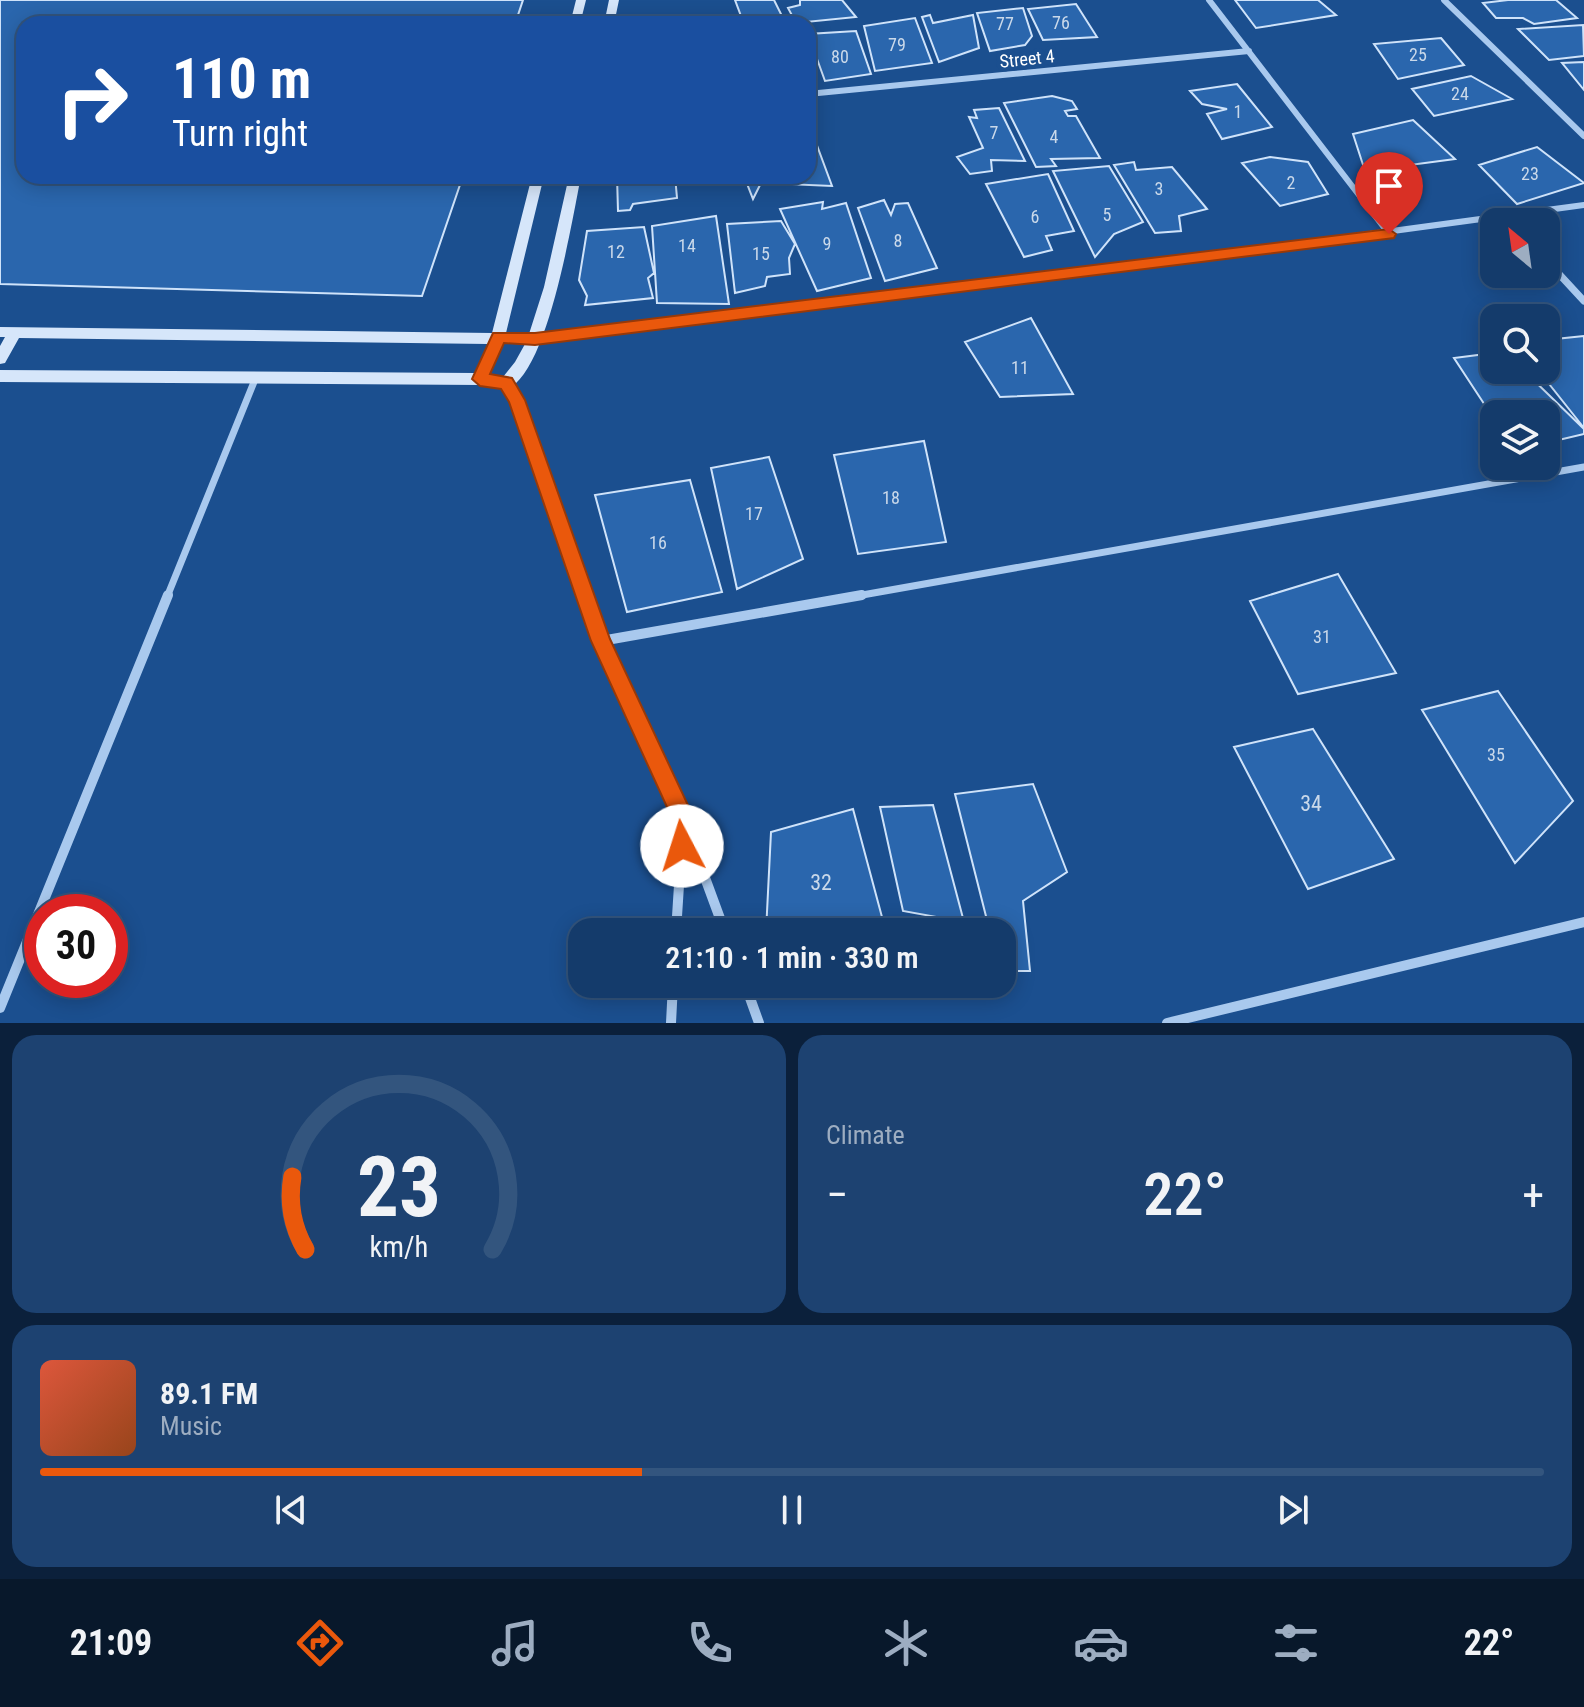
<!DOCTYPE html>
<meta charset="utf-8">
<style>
:root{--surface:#143b6b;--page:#1d4271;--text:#f1f3f6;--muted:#9dadc1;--line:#33557e;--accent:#ea580c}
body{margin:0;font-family:"Roboto Condensed",sans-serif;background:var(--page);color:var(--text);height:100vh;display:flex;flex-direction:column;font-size:30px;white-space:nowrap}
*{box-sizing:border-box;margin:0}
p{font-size:26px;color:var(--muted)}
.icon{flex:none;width:44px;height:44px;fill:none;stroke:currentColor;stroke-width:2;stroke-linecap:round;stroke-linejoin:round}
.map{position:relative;height:1023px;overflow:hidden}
.panel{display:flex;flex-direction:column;gap:12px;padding:12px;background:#0b203b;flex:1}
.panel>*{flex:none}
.banner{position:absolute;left:16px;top:16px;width:800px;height:168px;border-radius:24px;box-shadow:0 4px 20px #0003,0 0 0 2px var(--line);background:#1a4fa0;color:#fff;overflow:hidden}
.needle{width:52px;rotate:331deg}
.tools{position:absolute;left:1480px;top:208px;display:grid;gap:16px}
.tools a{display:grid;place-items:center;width:80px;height:80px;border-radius:16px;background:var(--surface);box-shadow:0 4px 20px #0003,0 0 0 2px var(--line);font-size:40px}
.speed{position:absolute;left:24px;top:894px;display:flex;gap:16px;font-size:40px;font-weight:700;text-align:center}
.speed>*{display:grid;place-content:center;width:104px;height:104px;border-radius:50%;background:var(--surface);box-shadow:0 4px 20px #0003,0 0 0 2px var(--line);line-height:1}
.speed .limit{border:12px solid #d22;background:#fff;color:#111}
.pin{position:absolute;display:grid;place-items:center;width:68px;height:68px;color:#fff;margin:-82px -34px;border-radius:50% 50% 50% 0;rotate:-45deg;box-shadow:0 0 8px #0007}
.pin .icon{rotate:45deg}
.me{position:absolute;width:88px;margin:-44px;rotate:355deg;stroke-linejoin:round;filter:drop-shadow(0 0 6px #0008)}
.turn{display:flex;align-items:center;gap:28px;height:168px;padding:0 24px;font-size:36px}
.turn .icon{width:104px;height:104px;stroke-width:2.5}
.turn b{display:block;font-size:56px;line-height:68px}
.big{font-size:60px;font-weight:600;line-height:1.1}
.panel .widget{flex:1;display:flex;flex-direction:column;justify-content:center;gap:12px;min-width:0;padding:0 28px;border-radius:24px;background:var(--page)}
.panel .dial{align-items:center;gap:0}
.dial svg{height:208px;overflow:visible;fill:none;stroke:var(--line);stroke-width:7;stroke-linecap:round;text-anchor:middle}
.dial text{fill:var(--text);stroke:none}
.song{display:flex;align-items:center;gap:24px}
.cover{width:96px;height:96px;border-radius:12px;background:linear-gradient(135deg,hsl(10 70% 55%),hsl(20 70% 35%))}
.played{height:8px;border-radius:4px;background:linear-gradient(90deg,var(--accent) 40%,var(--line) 40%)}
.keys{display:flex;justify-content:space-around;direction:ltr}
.heat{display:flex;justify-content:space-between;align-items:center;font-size:44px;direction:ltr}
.panel .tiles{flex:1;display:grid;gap:12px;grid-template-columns:1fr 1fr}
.widget:last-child{grid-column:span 2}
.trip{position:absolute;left:568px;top:918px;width:448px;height:80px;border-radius:24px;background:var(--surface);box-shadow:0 4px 20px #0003,0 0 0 2px var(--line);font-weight:600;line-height:80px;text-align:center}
.tab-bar{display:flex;height:128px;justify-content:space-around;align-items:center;background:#08182b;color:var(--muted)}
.tab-bar .icon{width:56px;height:56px}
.tab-bar .on{color:var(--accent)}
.tab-bar b{font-size:36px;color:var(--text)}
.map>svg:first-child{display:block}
.building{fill:#2a66ad;stroke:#cfe3fa;stroke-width:2}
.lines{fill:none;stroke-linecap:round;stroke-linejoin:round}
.street-far2{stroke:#a9c9ee;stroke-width:6}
.street-far1{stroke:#a9c9ee;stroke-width:7}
.street{stroke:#a9c9ee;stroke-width:10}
.secondary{fill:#d6e6fa;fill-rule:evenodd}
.route{fill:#ea580c;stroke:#983908;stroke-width:2}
.labels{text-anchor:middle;stroke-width:8;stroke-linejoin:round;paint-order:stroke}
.number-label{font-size:18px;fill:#cad9ea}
.far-street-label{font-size:18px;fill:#fff;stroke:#1b4f8f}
.near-number-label{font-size:22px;fill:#cad9ea}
</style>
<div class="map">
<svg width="1584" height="1023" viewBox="0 0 1584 1023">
<rect width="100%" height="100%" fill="#1b4f8f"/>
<!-- building -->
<path class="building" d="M0,0H523L515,24H24V176H463L422,296L0,284Z
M735,0H774L785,22L744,24Z
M800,0H842L856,17L796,23L788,8L800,5Z
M1235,0H1318L1336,15L1256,28Z
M1508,0H1556L1577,18L1534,24L1523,18H1496L1483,3Z
M1076,4L1097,37L1043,40L1028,9Z
M1023,8L1032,36L1025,45L990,51L977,13Z
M930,15L933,23L973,15L979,48L939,62L922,17Z
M915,18L932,63L875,71L864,26Z
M1583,25L1584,56L1549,60L1518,29Z
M856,31L871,74L825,81L808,34Z
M1441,38L1464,65L1398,79L1374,44Z
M1584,62V90L1562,63Z
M1471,76L1512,99L1434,116L1412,89Z
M1237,84L1272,127L1222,139L1207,114L1227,109L1202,104L1190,91Z
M1052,96L1072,101L1077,109L1065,111L1068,116H1076L1100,158L1051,159L1056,166L1036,167L1004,103Z
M999,108L1025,161L991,160L992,171L970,174L957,157L983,148L969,117L977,118L974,110Z
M1413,120L1455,159L1365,171L1353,134Z
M812,132L832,186L761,183L753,199L744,176H808V133Z
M1537,147L1584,183L1517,204L1479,165Z
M1270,157L1308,162L1328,194L1280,206L1242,163Z
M1134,162L1136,170L1172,167L1207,209L1179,216L1181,231L1155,233L1114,165Z
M1109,166L1143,222L1114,234L1095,257L1053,171Z
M1048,174L1074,231L1046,236L1052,250L1024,257L986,184Z
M617,176H675L677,198L633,204L630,210L618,211Z
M884,200L891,215L895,204L908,203L937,268L885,281L858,208Z
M823,202L822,209L846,203L871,278L817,291L780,209Z
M716,216L729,304L657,303L652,226Z
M781,221L795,244L789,258L790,274L767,277L765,286L735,293L727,224Z
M644,227L654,273L648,278L653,298L585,305L587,296L579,280L587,231Z
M1031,318L1073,394L1000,397L965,342Z
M1584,336V428L1538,370H1546V340Z
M1494,353V370H1523L1584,429V434L1546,443V414H1494V419L1454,358Z
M924,441L946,542L858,554L834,455Z
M769,457L803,559L737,589L711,468Z
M690,480L722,592L627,612L595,495Z
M1338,574L1396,673L1298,694L1250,601Z
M1498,691L1573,801L1515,863L1422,710Z
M1313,729L1394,859L1308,889L1234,747Z
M1033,784L1067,872L1023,901L1030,971H1002V932H990L955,794Z
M933,805L964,922L903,911L880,807Z
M853,809L886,932H766L771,832Z"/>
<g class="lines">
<!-- street-far2 -->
<path class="street-far2" d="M1209,0L1389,234
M1444,0L1584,136
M808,94L1249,51
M1546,259L1549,263
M1157,263L1584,205"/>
<!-- street-far1 -->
<path class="street-far1" d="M1547,261L1584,301
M535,339L1173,261
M506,383L517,400L586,597
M167,597L256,377
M851,597L1584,467"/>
<!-- street -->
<path class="street" d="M585,595L601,641L683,818L725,932
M601,641L862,595
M676,932L683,823
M745,984L759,1023
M0,1008L168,595
M671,1023L673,984
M1167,1023L1584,922"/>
<!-- secondary -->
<path class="secondary" d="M576,0H586L580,24H570Z
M609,0H619L614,24H604Z
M532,176H544L506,333L529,334L544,287L569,176H581C572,221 549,364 511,387C504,391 488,386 480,385L0,382V370L475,373L488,344L19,338L5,363L0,364V346L5,337H0V327L492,333ZM502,344H525L515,362L503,377L489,375Z"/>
</g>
<!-- route -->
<path class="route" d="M1389,229L1396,234L1394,238L535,345L504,343L490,374L512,378L525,400L610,639L694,818L690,854L682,857L674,854L670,846L672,818L591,641L509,402L501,389L480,386L472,379L493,333H535Z"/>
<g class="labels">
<!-- number labels -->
<g class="number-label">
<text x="1061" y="29">76</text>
<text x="1005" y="30">77</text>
<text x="897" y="51">79</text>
<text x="1418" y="61">25</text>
<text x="840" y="63">80</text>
<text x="1460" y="100">24</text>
<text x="1238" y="118">1</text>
<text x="994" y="139">7</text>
<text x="1054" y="143">4</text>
<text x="1530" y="180">23</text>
<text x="1291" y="189">2</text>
<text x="1159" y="195">3</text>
<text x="1107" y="221">5</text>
<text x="1035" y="223">6</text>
<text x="898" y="247">8</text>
<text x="827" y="250">9</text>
<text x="687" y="252">14</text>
<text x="616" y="258">12</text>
<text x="761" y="260">15</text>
<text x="1020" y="374">11</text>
<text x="891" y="504">18</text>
<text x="754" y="520">17</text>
<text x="658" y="549">16</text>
<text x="1322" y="643">31</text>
<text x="1496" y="761">35</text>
</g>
<!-- far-street labels -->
<g class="far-street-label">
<text transform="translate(1027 59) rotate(-6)" y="6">Street 4</text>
</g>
<!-- near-number labels -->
<g class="near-number-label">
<text x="1311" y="811">34</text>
<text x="821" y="890">32</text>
</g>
</g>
</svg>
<div class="tools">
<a><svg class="needle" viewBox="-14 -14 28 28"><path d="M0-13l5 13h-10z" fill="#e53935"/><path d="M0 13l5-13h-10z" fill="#9dadc1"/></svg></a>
<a><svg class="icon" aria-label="search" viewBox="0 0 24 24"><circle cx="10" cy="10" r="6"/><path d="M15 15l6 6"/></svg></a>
<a><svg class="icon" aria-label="layers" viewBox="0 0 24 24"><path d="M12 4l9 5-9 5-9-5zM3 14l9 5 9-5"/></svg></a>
</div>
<div class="speed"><div class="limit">30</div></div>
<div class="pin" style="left:1389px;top:234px;background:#d93025"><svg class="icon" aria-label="arrive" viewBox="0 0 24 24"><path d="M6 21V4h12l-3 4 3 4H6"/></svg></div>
<svg class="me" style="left:682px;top:846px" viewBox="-20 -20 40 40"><circle r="19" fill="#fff"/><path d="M0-13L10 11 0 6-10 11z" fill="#ea580c"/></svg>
<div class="trip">21:10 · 1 min · 330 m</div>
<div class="banner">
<div class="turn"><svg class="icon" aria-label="right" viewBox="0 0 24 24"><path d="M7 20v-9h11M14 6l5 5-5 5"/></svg><div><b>110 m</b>Turn right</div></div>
</div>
</div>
<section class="panel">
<div class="tiles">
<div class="widget dial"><svg viewBox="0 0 100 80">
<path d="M14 69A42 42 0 1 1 86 69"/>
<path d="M14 69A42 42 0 0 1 9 41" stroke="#ea580c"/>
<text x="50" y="56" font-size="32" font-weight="700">23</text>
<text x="50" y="72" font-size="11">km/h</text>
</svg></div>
<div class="widget"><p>Climate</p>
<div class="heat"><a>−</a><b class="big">22°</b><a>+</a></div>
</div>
<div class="widget">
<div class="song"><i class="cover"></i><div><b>89.1 FM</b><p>Music</p></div></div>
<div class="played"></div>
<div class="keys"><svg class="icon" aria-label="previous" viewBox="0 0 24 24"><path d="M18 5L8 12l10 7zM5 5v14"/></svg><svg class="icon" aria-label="pause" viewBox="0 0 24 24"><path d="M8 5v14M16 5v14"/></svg><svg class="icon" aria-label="next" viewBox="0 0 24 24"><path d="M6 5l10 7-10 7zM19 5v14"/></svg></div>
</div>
</div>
</section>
<nav class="tab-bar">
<b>21:09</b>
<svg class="icon on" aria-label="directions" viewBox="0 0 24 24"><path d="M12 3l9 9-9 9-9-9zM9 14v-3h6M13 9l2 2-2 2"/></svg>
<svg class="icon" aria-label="music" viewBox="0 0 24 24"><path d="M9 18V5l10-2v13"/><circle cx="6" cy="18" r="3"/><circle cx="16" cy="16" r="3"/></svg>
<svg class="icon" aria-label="phone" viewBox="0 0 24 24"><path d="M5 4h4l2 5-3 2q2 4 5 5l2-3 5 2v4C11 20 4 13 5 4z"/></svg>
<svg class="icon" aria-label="climate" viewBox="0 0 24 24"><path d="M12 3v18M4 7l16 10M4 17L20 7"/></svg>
<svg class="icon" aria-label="car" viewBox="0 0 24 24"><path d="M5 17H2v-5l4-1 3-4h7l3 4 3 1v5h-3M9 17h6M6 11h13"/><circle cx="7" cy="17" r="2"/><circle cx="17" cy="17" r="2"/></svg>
<svg class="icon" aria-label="filters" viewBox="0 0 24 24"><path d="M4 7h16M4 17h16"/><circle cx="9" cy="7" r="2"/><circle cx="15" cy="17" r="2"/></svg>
<b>22°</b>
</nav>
